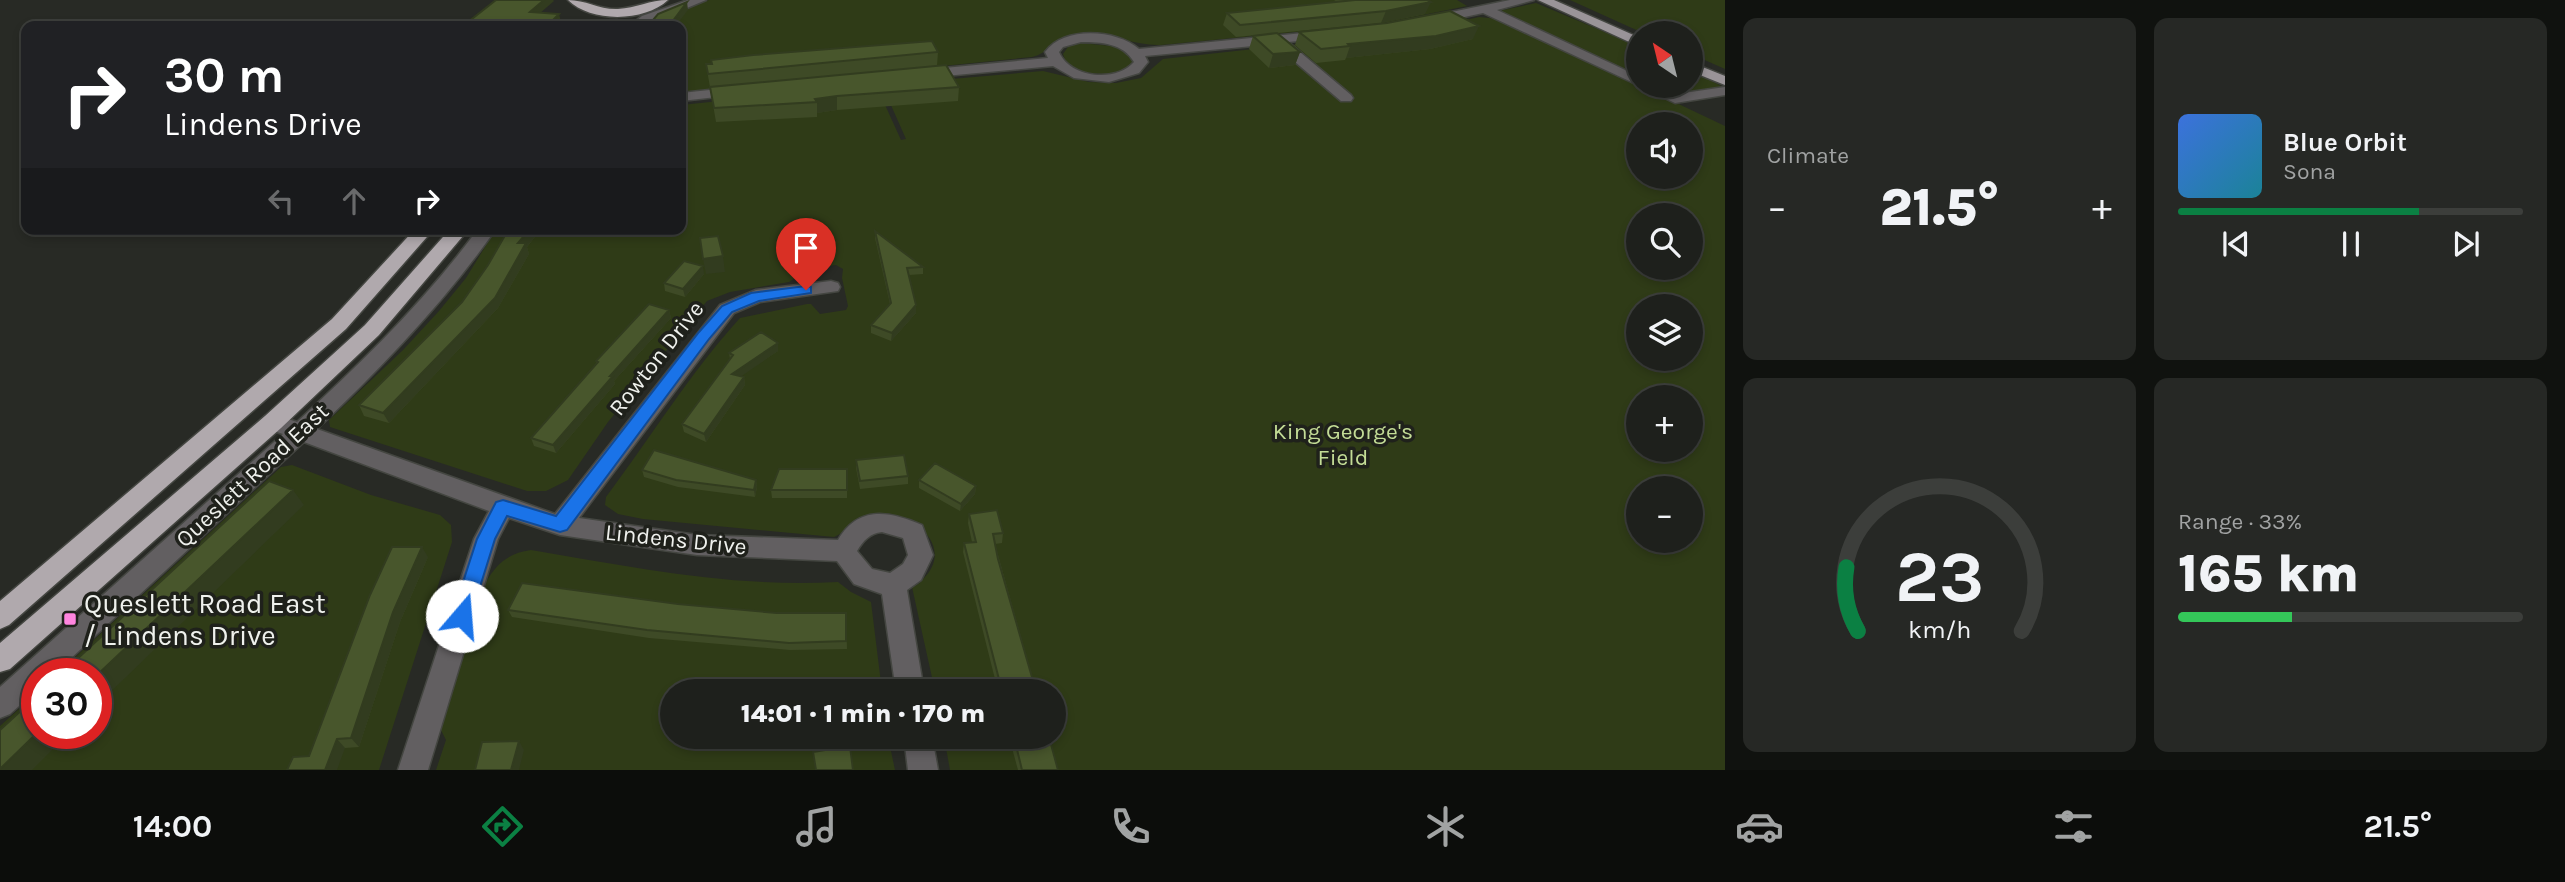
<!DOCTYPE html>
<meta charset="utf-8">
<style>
:root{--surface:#1e201c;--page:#262825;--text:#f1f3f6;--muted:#a1a3a3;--line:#3c3e3b;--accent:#0b8043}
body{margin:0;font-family:Karla,sans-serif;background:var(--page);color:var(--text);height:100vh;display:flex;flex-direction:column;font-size:26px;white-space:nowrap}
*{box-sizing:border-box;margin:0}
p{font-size:23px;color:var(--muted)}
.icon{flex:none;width:38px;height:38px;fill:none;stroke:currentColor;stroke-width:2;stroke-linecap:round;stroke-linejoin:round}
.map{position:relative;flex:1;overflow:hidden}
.panel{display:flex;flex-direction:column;gap:18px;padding:18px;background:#10120f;width:840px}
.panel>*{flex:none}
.hud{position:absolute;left:21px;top:21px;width:665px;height:214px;border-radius:14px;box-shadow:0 4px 10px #0003,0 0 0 2px var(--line);background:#202124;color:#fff;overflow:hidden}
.needle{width:46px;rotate:325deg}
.fabs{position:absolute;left:1626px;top:21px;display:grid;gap:14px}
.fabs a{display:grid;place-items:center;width:77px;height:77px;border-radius:50%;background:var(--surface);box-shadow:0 4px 10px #0003,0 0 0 2px var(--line);font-size:35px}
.speed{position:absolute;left:21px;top:658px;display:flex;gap:14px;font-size:35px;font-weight:700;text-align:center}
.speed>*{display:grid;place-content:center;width:91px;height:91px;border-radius:50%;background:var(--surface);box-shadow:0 4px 10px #0003,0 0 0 2px var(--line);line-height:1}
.speed .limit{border:10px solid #d22;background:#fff;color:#111}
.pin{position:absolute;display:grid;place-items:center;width:60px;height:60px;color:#fff;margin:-72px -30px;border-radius:50% 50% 50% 0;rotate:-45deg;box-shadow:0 0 7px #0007}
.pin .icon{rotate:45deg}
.me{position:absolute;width:77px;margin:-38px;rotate:18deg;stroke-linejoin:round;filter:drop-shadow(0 0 5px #0008)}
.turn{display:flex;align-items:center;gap:24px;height:147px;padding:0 28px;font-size:32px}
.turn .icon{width:91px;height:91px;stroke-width:2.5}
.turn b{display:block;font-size:49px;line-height:60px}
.lanes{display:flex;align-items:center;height:66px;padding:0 28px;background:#0003;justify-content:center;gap:35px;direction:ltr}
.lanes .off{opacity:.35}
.big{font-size:52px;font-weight:800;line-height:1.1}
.panel .tile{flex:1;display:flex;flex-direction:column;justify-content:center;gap:10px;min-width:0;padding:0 24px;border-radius:14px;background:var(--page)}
.panel .dial{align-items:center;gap:0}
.dial svg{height:182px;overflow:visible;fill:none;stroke:var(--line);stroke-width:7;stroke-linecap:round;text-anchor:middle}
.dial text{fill:var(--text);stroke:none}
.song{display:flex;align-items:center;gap:21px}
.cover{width:84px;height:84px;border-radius:10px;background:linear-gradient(135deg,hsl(220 70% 55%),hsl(190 70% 35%))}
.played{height:7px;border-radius:4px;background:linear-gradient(90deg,var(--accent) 70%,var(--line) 70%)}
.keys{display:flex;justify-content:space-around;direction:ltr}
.heat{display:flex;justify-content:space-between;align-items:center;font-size:38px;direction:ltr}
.charge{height:10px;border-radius:5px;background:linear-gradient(90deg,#34c759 33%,var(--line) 0)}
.panel .tiles{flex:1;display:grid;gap:18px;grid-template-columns:repeat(2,1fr)}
.trip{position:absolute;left:660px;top:679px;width:406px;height:70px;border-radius:35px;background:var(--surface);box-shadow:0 4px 10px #0003,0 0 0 2px var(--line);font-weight:800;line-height:70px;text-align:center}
.tab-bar{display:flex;height:112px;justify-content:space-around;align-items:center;background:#0c0d0b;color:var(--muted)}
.tab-bar .icon{width:49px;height:49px}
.tab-bar .on{color:var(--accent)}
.tab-bar b{font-size:32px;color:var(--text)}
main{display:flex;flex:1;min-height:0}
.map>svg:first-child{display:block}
.green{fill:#2f3b17;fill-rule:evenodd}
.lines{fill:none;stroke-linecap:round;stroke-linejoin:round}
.minor-casing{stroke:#444641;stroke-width:3}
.major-casing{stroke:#444641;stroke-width:3}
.highway-casing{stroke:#444641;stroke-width:3}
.minor{fill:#625f61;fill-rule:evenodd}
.major{fill:#9a9498;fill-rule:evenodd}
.highway{fill:#b0a9ad;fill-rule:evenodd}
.wall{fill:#3e4a26}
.shaded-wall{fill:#323c1f}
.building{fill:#48562c;stroke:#323c1f;stroke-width:2}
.route{fill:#1a73e8;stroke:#114b97;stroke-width:2}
.poi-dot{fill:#ff85df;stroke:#1f211b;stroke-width:2.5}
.labels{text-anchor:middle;stroke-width:7;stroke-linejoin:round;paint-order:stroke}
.street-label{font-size:23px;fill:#eff1ed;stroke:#1f211b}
.park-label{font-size:23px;fill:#c3dc96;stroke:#1f211b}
.near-poi-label{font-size:28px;fill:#eff1ed;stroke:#1f211b;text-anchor:start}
</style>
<main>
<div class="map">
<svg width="1725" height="770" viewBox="0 0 1725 770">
<rect width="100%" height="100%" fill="#282a25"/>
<!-- green -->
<path class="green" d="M709,0H1457L1467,6L1379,24L1161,45C1130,46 1101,28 1070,36C1054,40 1047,54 1032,57L681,92V26H647L651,22Z
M1570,0H1725V69L1691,54L1690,33H1643Z
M1536,3L1638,46V80L1499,11Z
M1479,17L1499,19L1725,126V770H950L944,737H1054V691H935L912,587C919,585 920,582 925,577C956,543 906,507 871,514C856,518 848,531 834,537L643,519L618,514L605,505L606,497C651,437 690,373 740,318L807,304H811L820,314L846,310L848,306L842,278L843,269L836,265L809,269L789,282L730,292L707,301L608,422L568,480L546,491H527L330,427L329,420L403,350L439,311L466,278L496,229H681V105L876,85L901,140L906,139L882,85L1043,71L1089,82L1116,83L1141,78L1163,59L1417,31ZM1638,124H1690V177H1638ZM1638,215H1690V268H1638ZM1638,306H1690V359H1638ZM1638,397H1690V450H1638ZM1638,488H1690V541H1638Z
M1081,43L1121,47L1135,62L1122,73C1104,74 1069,77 1063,54L1068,47Z
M1691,70L1723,87L1673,94L1651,86H1690Z
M292,465L371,495L440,515L451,525L452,542L379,770H0V726L37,693V733H96V674H57L281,467Z
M531,550C632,567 734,588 838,582L851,592L871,602L882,691H672V737H888L895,770H436L446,740L441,730L486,582C497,563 509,553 531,550Z"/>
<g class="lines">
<!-- minor casing -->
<g class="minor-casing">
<path id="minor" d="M688,0H706L644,26H630L642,16Z
M1510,0H1534L1497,10L1638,76V85L1483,13L1432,24L1426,20L1427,17Z
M1324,31L1329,32V38L1288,42L1351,95L1353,98L1351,101H1341L1274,44L1145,56L1148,62L1139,73L1109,82L1074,78L1053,66L923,78L916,74L923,70L1048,58L1045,52C1064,26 1116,29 1139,49ZM1081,42C1101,42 1123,43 1134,62C1116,83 1070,78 1059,52L1063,47Z
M1640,86H1658L1677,94L1725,87V95L1675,103Z
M738,87L743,88L745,91L743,94L681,101V93Z
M478,229H496C444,303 382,367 317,429L555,514L720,305L756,290L831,281L838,283L840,287L838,291L760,302L734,313L579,518L697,535L838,540C858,505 890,511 922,525L933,555L921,580L907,590L924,691H896L882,594L854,584L837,561L697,555L560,535L509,518L498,539L428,770H398L474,539L489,511L304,442L54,674H37V690L10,714L0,718V687L283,434L265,428L262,422L265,416L273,414L297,422C362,362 425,301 478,229ZM882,532L903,538L908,555L903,564L890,573L872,569L857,551C863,541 870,533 882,532Z
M904,737H932L938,770H908Z"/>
</g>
<!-- major casing -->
<g class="major-casing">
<path id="major" d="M1538,0H1554L1638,37V46Z
M1690,62L1725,76V85L1690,71Z"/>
</g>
<!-- highway casing -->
<g class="highway-casing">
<path id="highway" d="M568,0C586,0 600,10 618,9C636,8 650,0 668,0C645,22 591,23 568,0Z
M415,229H434L346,329L9,625L0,629V601L332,319Z
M450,229H469L379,335L281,428L10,669L0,672V643L265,416L365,325Z"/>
</g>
<!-- minor -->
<use href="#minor" class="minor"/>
<!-- major -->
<use href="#major" class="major"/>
<!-- highway -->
<use href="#highway" class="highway"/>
</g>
<!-- wall -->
<path class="wall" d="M1334,0H1427L1425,14L1381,23L1236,37L1223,25L1227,13L1337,2Z
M1299,32L1473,39L1430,49L1346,58L1345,60L1316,63L1295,45Z
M1253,36L1300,52L1295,65L1269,68L1249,49Z
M938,52L937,66L959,87L958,101L837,110L817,113V117L716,122L706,64Z
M502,229H541L527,247L529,254L498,308L389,423L364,416L359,405L462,302L488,265L504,236Z
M875,231L923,267V274L909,275L916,305V313L891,341L871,333V325L890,304L875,238Z
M704,274L685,297L665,291L664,283Z
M669,310L671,318L614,381L615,384L556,453L534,446L531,438L597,364L596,361Z
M778,343V351L740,376L744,377L745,385L706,442L684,432L682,424L730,359L729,353Z
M856,460L908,476V484L860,489L856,468Z
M847,469V498H772L771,490Z
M642,470L756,480L757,487L755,497L678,487L644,477Z
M919,480L976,486L975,494L960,511L919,488Z
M969,514L1003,533L1002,543L995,544L1036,691H998L963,552L964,543L972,542L968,523Z
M428,557L400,622L359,747L345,748L309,756Z
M678,604L777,613H846L847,649L790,650L649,638L512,617L508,610Z
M1009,737H1049L1058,770H1018Z"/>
<!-- shaded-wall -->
<path class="shaded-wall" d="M544,0H553L554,1L532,20L530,12Z
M687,2L688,10L676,26H669Z
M1431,2L1425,14L1381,23L1386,11Z
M559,14L561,22L557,26H547Z
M1479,26L1473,39L1430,49L1346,58L1350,46L1348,44Z
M1300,52L1295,65L1269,68L1273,54Z
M837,96V110L817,113V102L815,99Z
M530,229H541L527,247L529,254L498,308L389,423L383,413Z
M723,256L725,272L706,274L703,259Z
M703,266L704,274L685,297L683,289Z
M916,305V313L891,341L892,333Z
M669,310L671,318L614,381L615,384L556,453L553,445L610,376Z
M778,343V351L733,382L732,374Z
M744,377L745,385L706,442L704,434Z
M756,480L757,487L755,497L754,490Z
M976,486L975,494L960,511L961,504Z
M293,490L304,505L96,706V676Z
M422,547L428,557L400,622L359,747L351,738L393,612Z
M37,733H69L32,770H0Z
M337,739L345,748L337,770H325Z
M519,741L524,750L519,770H511Z"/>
<!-- building -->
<path class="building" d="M496,0H544L530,12L559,14L547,26H463Z
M1355,0H1427L1431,2L1386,11L1240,25L1227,13Z
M687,2L669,26H648L658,14Z
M1450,11L1479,26L1436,36L1348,44L1350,46L1321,49L1299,32L1387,23Z
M1277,33L1300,52L1273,54L1253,36Z
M932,41L938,52L708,74L706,64H712L711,60L753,55Z
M946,65L959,87L837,96L815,99L817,102L714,108L710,87Z
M505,229H530L518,243H526L495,298L383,413L359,405L462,302L488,265L508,230Z
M875,231L923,267L907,268L916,305L892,333L871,325L891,303Z
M718,236L723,256L703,259L700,238Z
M684,261L703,266L683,289L664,283Z
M649,304L669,310L610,376H613L553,445L531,438L598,362L596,361Z
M761,332L778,343L732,374L744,377L704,434L682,424L733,355L729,353Z
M654,450L756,480L754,490L676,480L642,470Z
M904,455L908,476L860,481L856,460Z
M935,463L976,486L961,504L919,480Z
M779,469H847V490H771Z
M269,481L293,490L96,676V674H61Z
M997,510L1003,533L993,534L998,559L1036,691H1002L964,543L976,542L969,514Z
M392,547H422L393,612L351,738L337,739L325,770H287L293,757L309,756L370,595Z
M522,583L678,604L777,613H846V641L789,643L647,630L508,610Z
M37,696V733L0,769V730Z
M1014,737H1049L1058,770H1022Z
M519,741L511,770H475L482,742Z
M850,746L853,770H816L813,752Z"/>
<!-- route -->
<path class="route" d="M806,286L811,287V293L759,301L732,312L709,339L567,530L560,532L507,516L495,539L469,622L462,625L455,622L452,616L477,539L496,502L503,500L556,516L699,332L722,306L751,293Z"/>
<!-- markers -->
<rect class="poi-dot" x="63" y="612" width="14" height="14" rx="3.5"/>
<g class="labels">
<!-- street labels -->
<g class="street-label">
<text transform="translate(656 358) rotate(-52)" y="8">Rowton Drive</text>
<text transform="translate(252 475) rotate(-43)" y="8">Queslett Road East</text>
<text transform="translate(676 539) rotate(6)" y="8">Lindens Drive</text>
</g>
<!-- park labels -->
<g class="park-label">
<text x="1343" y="439">King George's<tspan x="1343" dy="26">Field</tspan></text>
</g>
<!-- near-poi labels -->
<g class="near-poi-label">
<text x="84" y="613">Queslett Road East<tspan x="84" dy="32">/ Lindens Drive</tspan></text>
</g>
</g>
</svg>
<div class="fabs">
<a><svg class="needle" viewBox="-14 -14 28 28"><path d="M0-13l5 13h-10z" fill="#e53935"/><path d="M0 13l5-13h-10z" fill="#a1a3a3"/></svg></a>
<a><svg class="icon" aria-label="sound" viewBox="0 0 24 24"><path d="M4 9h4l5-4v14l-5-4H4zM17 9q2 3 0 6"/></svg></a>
<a><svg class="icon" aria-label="search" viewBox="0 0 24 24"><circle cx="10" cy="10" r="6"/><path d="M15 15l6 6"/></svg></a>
<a><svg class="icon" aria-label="layers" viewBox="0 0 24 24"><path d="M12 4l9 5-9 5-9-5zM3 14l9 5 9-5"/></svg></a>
<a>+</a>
<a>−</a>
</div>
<div class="speed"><div class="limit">30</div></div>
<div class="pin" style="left:806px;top:290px;background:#d93025"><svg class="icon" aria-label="arrive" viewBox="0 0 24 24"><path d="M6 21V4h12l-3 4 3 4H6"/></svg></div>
<svg class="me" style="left:462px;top:616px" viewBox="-20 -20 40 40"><circle r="19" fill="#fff"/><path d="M0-13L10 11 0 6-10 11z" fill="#1a73e8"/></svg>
<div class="trip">14:01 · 1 min · 170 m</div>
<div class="hud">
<div class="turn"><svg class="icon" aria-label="right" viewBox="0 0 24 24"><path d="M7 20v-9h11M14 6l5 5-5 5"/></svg><div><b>30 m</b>Lindens Drive</div></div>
<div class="lanes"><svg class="icon off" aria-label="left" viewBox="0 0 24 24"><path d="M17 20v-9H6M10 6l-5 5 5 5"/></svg><svg class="icon off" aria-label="ahead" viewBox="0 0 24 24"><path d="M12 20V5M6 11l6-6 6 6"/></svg><svg class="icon" aria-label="right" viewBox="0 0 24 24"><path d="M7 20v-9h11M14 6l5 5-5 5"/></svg></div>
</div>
</div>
<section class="panel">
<div class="tiles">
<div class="tile"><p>Climate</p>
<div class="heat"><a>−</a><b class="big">21.5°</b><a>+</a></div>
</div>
<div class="tile">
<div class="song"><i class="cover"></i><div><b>Blue Orbit</b><p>Sona</p></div></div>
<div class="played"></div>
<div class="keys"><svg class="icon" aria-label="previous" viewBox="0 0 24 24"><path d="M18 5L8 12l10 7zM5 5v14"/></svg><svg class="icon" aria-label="pause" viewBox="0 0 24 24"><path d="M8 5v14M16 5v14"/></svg><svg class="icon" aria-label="next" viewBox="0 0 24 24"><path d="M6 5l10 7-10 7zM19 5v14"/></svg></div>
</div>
<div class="tile dial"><svg viewBox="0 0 100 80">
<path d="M14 69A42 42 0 1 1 86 69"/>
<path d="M14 69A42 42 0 0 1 9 41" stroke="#0b8043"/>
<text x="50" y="56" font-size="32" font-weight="700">23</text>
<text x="50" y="72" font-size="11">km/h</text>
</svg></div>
<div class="tile"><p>Range · 33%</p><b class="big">165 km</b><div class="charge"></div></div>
</div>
</section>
</main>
<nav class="tab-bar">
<b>14:00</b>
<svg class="icon on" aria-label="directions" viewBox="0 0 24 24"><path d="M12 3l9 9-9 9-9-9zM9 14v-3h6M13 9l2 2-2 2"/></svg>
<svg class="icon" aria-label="music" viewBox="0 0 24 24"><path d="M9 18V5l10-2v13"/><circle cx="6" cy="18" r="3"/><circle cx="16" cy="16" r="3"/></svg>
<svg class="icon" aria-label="phone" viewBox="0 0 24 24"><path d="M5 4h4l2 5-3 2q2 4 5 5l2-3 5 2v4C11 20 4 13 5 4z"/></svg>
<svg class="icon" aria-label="climate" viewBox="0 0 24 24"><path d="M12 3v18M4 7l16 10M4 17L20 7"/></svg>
<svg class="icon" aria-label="car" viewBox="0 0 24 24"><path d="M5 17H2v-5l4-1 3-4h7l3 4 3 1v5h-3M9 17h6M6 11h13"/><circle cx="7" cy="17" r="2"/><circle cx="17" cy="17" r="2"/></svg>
<svg class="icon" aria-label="filters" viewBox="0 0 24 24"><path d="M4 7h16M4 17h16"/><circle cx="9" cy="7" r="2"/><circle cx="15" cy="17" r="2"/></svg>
<b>21.5°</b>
</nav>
